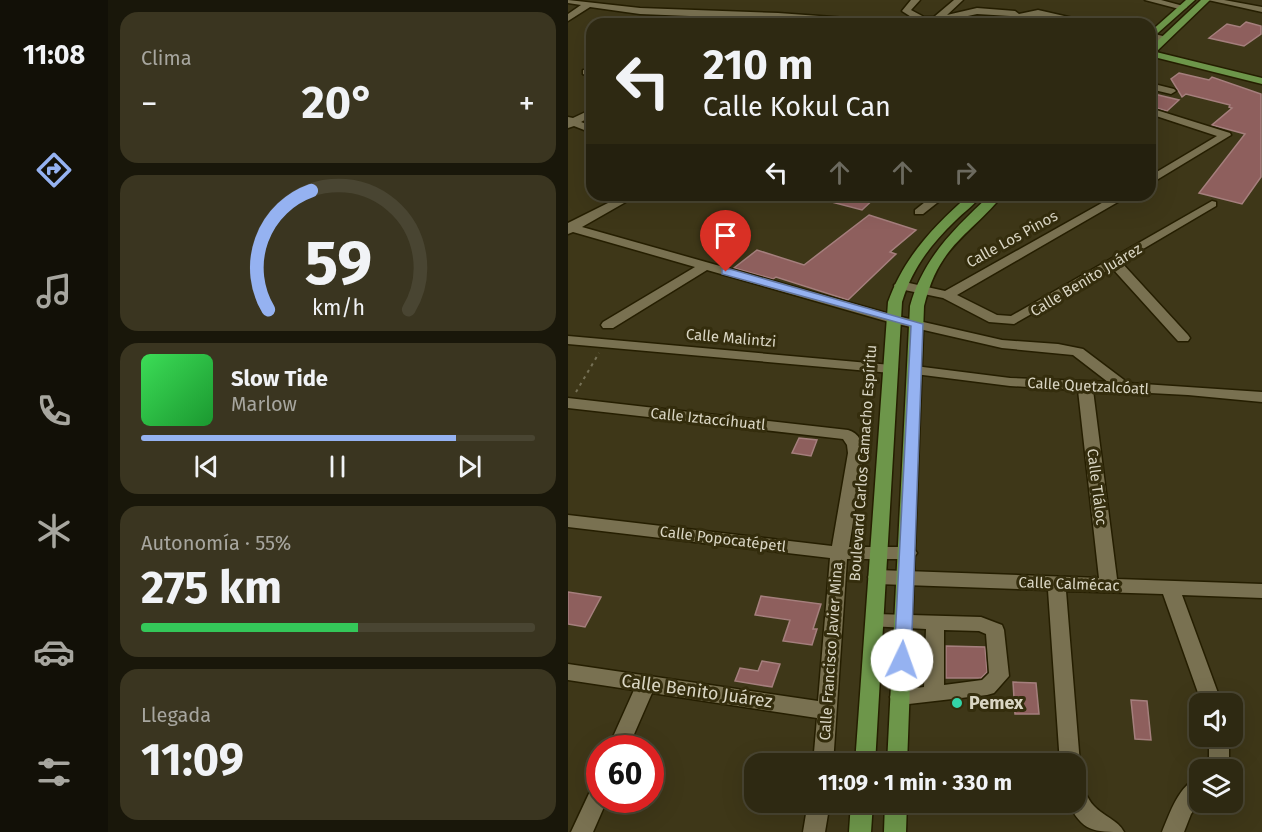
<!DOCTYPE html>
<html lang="es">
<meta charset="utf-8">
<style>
:root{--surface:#2e2912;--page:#3a3520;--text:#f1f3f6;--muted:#a7a69f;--line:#494532;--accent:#95b2f1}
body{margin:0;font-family:"Fira Sans",sans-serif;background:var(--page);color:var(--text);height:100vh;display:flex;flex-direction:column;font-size:22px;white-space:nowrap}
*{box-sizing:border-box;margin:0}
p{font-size:20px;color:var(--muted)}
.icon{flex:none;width:33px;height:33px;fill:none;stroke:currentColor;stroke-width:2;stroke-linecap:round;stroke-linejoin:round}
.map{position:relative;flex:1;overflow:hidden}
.drawer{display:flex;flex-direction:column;gap:12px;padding:12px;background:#19170a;width:460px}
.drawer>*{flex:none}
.top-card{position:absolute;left:18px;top:18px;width:570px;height:183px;border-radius:18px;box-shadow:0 6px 24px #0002,0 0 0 2px var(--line);background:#2e2912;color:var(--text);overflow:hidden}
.buttons{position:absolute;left:621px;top:693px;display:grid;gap:12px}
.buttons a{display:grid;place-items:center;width:54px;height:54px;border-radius:12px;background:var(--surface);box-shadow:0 6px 24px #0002,0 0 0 2px var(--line);font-size:30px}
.speed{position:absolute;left:18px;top:735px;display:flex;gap:12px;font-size:30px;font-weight:700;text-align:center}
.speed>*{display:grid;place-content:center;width:78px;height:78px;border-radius:50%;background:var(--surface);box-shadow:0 6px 24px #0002,0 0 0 2px var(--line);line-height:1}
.speed .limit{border:9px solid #d22;background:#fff;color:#111}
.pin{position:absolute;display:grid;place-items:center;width:51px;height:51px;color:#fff;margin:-62px -26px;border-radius:50% 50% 50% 0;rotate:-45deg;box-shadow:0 0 6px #0007}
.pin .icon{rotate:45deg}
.me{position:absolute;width:66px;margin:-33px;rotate:3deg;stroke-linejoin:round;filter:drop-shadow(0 0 4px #0008)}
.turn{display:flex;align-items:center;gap:21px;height:126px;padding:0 18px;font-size:27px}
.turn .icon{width:78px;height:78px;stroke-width:2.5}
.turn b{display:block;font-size:42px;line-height:51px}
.lanes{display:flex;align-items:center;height:57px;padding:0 18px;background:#0003;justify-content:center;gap:30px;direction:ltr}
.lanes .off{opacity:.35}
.big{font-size:45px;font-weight:700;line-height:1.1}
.drawer .card{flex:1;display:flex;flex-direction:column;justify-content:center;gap:9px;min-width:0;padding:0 21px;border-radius:18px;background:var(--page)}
.drawer .dial{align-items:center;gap:0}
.dial svg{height:156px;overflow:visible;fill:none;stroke:var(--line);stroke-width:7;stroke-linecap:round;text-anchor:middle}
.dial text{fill:var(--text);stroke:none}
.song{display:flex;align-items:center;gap:18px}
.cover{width:72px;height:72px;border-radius:9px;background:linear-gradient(135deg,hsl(130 70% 55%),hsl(130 70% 35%))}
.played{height:6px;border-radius:3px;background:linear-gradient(90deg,var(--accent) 80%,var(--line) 80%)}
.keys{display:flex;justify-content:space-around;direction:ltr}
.heat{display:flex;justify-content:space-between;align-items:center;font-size:33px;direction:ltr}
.charge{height:9px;border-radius:4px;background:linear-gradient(90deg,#34c759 55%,var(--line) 0)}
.trip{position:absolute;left:176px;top:753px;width:342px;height:60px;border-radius:18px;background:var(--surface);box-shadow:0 6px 24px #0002,0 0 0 2px var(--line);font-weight:700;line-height:60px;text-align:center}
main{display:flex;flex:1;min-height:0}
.dock{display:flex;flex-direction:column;width:108px;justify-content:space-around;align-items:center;background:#121007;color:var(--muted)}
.dock .icon{width:42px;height:42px}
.dock .on{color:var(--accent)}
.dock b{font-size:27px;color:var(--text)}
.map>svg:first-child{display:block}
.building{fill:#8e5f5d;stroke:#a57f7d;stroke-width:1.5}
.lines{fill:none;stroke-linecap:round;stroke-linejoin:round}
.minor-casing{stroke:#251e00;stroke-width:3}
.major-casing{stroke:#251e00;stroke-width:3}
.path{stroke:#767156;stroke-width:2;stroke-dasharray:3 4.5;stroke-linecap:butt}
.minor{fill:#797151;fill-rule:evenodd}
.major{fill:#6d964a;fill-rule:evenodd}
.route{fill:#95b2f1;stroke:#61749d;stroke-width:1.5}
.poi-dot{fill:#33d4a8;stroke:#342d0d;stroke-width:2}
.labels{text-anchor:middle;stroke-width:6;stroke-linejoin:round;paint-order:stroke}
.street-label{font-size:15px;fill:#dad6c4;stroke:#342d0d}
.near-street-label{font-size:18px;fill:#dad6c4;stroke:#342d0d}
.near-poi-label{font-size:18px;font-weight:bold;fill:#dad6c4;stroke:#342d0d;text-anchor:start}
</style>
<main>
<nav class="dock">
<b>11:08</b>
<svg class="icon on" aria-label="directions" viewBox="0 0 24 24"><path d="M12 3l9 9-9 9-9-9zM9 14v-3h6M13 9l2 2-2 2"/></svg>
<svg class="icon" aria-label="music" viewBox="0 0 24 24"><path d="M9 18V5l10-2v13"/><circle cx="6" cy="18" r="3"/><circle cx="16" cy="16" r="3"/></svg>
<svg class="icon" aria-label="phone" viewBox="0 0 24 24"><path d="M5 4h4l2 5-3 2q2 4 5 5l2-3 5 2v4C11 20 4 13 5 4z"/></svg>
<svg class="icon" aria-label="climate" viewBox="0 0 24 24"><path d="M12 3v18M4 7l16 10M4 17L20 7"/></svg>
<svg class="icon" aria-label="car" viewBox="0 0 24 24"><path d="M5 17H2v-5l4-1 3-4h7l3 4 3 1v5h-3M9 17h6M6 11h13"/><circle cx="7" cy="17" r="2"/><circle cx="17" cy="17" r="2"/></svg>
<svg class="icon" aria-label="filters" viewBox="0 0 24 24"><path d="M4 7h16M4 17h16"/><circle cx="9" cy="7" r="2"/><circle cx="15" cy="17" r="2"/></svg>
</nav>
<section class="drawer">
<div class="card"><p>Clima</p>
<div class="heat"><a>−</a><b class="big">20°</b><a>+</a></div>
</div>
<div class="card dial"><svg viewBox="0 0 100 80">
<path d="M14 69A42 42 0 1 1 86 69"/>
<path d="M14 69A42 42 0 0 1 36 8" stroke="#95b2f1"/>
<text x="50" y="56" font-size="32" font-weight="700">59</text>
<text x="50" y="72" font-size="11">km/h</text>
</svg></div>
<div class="card">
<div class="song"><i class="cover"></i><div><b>Slow Tide</b><p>Marlow</p></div></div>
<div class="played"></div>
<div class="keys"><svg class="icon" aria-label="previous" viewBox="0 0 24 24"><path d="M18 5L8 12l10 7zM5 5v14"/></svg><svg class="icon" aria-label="pause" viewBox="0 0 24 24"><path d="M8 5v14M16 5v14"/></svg><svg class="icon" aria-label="next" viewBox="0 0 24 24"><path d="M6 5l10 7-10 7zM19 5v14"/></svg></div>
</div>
<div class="card"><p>Autonomía · 55%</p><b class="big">275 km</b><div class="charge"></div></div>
<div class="card"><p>Llegada</p><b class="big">11:09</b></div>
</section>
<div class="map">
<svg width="694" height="832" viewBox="0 0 694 832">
<rect width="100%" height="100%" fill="#3e3718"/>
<!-- building -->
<path class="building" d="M678,22L693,26V34L676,46L641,38L659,24L672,27Z
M611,73L641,80L644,77L693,94V177L674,204L631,193L677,134L644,125L664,108L661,107L662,105L618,94L614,97L603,79Z
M582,93L611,100L599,111L582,106Z
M253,195H310L294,210L252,199Z
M301,215L348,230L322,252L328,254L280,300L208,277L205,279L166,268L189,250L236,265Z
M231,438L249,440L243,456L224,453Z
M0,592L33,597L17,627L0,624Z
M193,596L253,604L245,629H249L244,645L215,641L222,620L187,615Z
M378,646L417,647L419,672L413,678H378Z
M194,661L212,664L204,687L167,681L172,668L190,671Z
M445,682L468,683L471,714H447Z
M563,700L579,701L583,740L567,739Z"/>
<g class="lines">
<!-- minor casing -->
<g class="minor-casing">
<path id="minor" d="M0,0L72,8L210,13L320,21L324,24L72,14L22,7L0,21V14L13,5L0,3Z
M343,0H352L343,10L356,17H366L386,0H395L379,15L409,8L447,11L451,14L470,10L531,24C511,24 490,15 470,16C450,16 432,24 413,24L442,16L409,14L368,23L344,24L348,20L334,11Z
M577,0H593L619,7L615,10Z
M640,0H656L694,7V12Z
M582,33L599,37L600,39L596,42L582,39Z
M15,70L24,71V77L15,74Z
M582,83L606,89L608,91L603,94L582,89Z
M582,108L662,133L663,135L582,184V176L649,136L582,114Z
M24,109V116L13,122L24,126V133L6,126L0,128V117L5,118Z
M56,195H70L14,227L329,316L434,340L490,344L515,349L560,383L694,392V402L620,395L525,390L549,579L694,584V598L614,595L654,704H634L595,594L498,591L512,764L507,771V764H492L480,590L309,584L303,582L300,577L303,572L309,570L531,578L510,390L442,386L347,374L340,370L347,366L442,378L540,382L505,355L434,348L321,322L139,270L45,328H35L33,325L35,322L127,267L5,232L0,234V223Z
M366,195H379L355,214H347V210Z
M548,195H562L389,295L429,315L443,316L644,201L648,202V206L553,262L620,335L622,338L620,341H610L544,268L446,324L421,322L375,298L327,288L326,285L332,281L377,291Z
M0,336L323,365L330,369L323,373L0,344Z
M0,398L280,430C291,433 295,443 296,453L281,547H340L346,549L349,553L346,557L340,559H279L265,764H245L249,718L84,693L60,748H40L66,690L0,680V664L250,701L262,558L0,527V515L264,546L280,453L279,445L275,439L0,408Z
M307,614L413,617L434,625L436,630L441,676L426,693L419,695L332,705L325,703L322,697L325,691L356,687L358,629L301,626L298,621L301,616ZM376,630L411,631L418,634L421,673L414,680L376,685Z
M641,736H661V770H641Z
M632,777V802L623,814L616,832H594C602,813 611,784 632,777Z
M32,783V800H39L25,832H3L25,785Z
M507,784C518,788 518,798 526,806C535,816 550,820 556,832C526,832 514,832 500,802H507Z
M240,802H262L257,832H235Z"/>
</g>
<!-- major casing -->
<g class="major-casing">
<path id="major" d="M618,0H627L582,40V32Z
M633,0H642L588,52L694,78V84L582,56V48Z
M401,195H414C406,205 396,212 387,221C362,245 344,269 334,302L307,764H287L320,302C336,257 366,226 401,195Z
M422,195H435C399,238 371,245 356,306L339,764H319L342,306C355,258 387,228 422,195Z
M283,802H305L303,832H281Z
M317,802H339L338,832H316Z"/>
</g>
<!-- path -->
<path class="path" d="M8,392L31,353"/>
<!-- minor -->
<use href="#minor" class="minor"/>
<!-- major -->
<use href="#major" class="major"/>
</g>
<!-- route -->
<path class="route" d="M154,269H162L355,324L343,660L340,665H328L326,660L343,326L154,274Z"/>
<!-- markers -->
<circle class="poi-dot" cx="389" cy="703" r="6"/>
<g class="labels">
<!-- street labels -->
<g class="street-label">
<text transform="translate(444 239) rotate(-29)" y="5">Calle Los Pinos</text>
<text transform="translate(518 280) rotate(-31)" y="5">Calle Benito Juárez</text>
<text transform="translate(163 338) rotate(5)" y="5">Calle Malintzi</text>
<text transform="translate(520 386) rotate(3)" y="5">Calle Quetzalcóatl</text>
<text transform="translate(140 419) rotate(6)" y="5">Calle Iztaccíhuatl</text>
<text transform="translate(295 463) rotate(-86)" y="5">Boulevard Carlos Camacho Espíritu</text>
<text transform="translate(529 487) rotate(83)" y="5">Calle Tláloc</text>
<text transform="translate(155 539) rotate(7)" y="5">Calle Popocatépetl</text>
<text transform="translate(501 584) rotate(2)" y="5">Calle Calmécac</text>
<text transform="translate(263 651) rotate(-86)" y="5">Calle Francisco Javier Mina</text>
</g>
<!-- near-street labels -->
<g class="near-street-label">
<text transform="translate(129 691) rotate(8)" y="6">Calle Benito Juárez</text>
</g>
<!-- near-poi labels -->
<g class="near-poi-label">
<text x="401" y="709">Pemex</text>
</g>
</g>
</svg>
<div class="buttons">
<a><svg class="icon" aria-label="sound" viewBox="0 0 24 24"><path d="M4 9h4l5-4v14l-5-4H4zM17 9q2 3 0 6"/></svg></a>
<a><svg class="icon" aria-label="layers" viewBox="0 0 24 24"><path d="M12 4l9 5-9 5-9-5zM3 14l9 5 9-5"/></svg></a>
</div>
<div class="speed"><div class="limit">60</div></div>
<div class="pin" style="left:158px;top:272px;background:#d93025"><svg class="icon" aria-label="arrive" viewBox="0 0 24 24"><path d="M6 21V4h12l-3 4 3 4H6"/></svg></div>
<svg class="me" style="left:334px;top:660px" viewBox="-20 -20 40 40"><circle r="19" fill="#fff"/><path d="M0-13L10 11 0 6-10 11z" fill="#95b2f1"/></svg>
<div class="trip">11:09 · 1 min · 330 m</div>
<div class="top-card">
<div class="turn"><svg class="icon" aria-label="left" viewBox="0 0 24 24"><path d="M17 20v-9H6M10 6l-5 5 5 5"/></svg><div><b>210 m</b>Calle Kokul Can</div></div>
<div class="lanes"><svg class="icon" aria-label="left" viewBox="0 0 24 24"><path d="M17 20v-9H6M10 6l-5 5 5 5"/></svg><svg class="icon off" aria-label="ahead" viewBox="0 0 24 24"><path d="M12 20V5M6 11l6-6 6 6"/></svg><svg class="icon off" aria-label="ahead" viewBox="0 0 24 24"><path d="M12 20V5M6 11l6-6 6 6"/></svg><svg class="icon off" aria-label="right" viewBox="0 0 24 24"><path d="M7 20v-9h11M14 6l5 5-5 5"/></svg></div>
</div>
</div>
</main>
